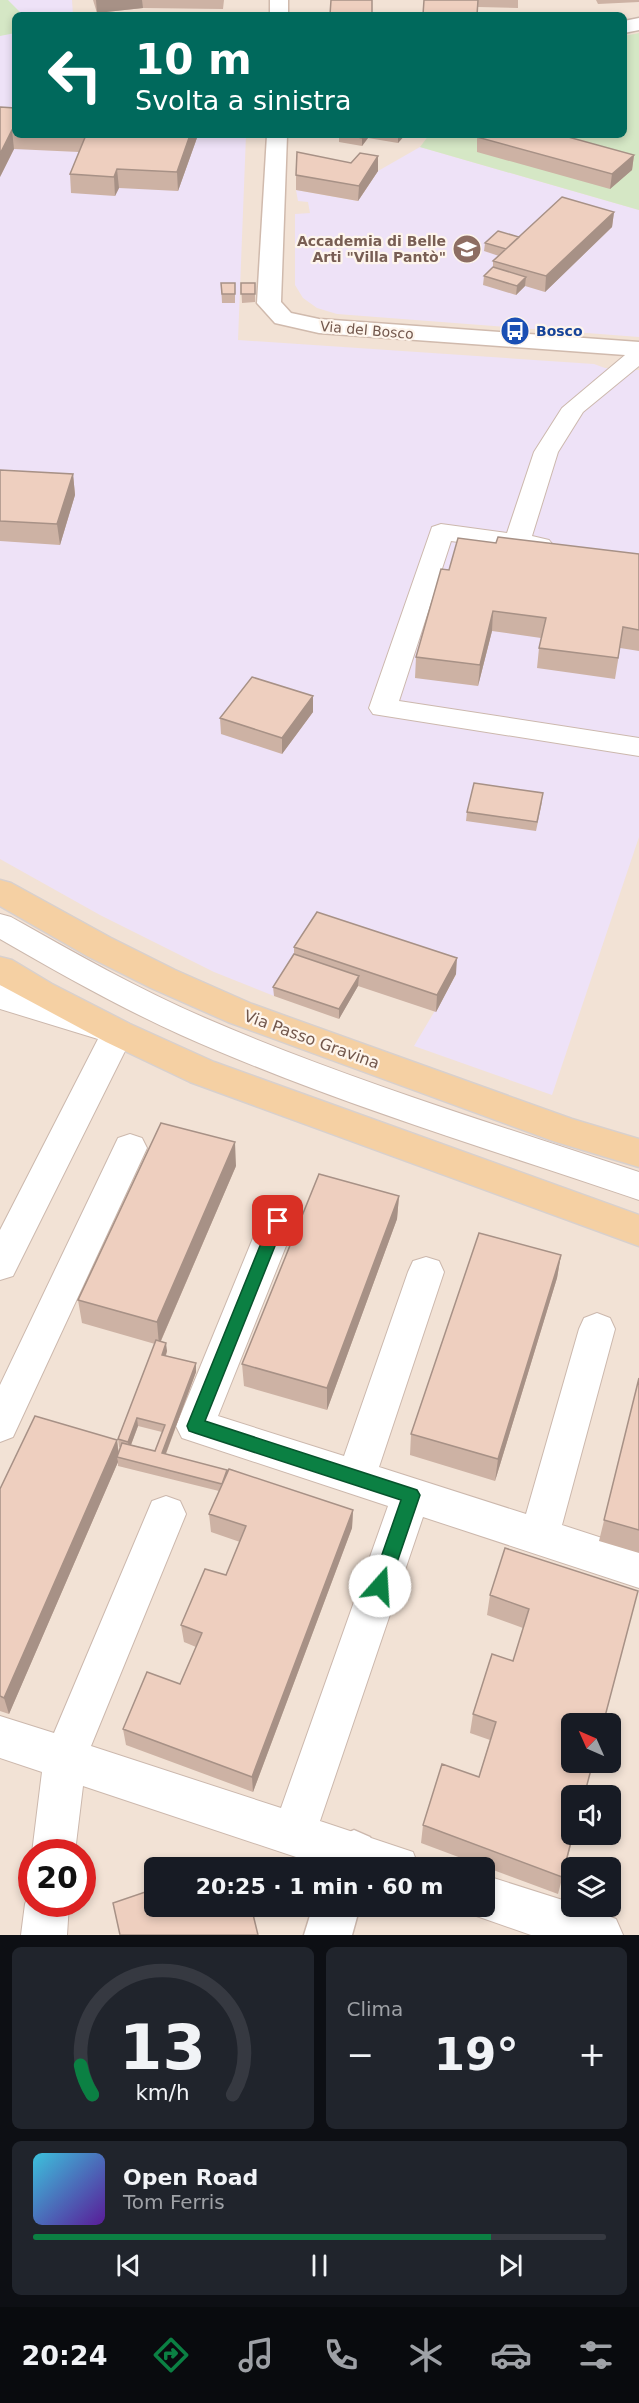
<!DOCTYPE html>
<html lang="it">
<meta charset="utf-8">
<style>
:root{--surface:#171b24;--page:#20242c;--text:#f1f3f6;--muted:#9ea1a6;--line:#363941;--accent:#0b8043}
body{margin:0;font-family:"DejaVu Sans",sans-serif;background:var(--page);color:var(--text);height:100vh;display:flex;flex-direction:column;font-size:22px;white-space:nowrap}
*{box-sizing:border-box;margin:0}
p{font-size:20px;color:var(--muted)}
.icon{flex:none;width:33px;height:33px;fill:none;stroke:currentColor;stroke-width:2;stroke-linecap:round;stroke-linejoin:round}
.map{position:relative;height:1935px;overflow:hidden}
.drawer{display:flex;flex-direction:column;gap:12px;padding:12px;background:#0d0f14;flex:1}
.drawer>*{flex:none}
.hud{position:absolute;left:12px;top:12px;width:615px;height:126px;border-radius:9px;box-shadow:0 3px 9px #0003;background:#00695c;color:#fff;overflow:hidden}
.needle{width:39px;rotate:315deg}
.tools{position:absolute;left:561px;top:1713px;display:grid;gap:12px}
.tools a{display:grid;place-items:center;width:60px;height:60px;border-radius:9px;background:var(--surface);box-shadow:0 3px 9px #0003;font-size:30px}
.speed{position:absolute;left:18px;top:1839px;display:flex;gap:12px;font-size:30px;font-weight:700;text-align:center}
.speed>*{display:grid;place-content:center;width:78px;height:78px;border-radius:50%;background:var(--surface);box-shadow:0 3px 9px #0003;line-height:1}
.speed .limit{border:9px solid #d22;background:#fff;color:#111}
.pin{position:absolute;display:grid;place-items:center;width:51px;height:51px;color:#fff;margin:-26px;border-radius:12px;box-shadow:0 3px 9px #0006}
.me{position:absolute;width:66px;margin:-33px;rotate:19deg;stroke-linejoin:round;filter:drop-shadow(0 0 4px #0008)}
.turn{display:flex;align-items:center;gap:21px;height:126px;padding:0 24px;font-size:27px}
.turn .icon{width:78px;height:78px;stroke-width:2.5}
.turn b{display:block;font-size:42px;line-height:51px}
.big{font-size:45px;font-weight:800;line-height:1.1}
.drawer .tile{flex:1;display:flex;flex-direction:column;justify-content:center;gap:9px;min-width:0;padding:0 21px;border-radius:9px;background:var(--page)}
.drawer .dial{align-items:center;gap:0}
.dial svg{height:156px;overflow:visible;fill:none;stroke:var(--line);stroke-width:7;stroke-linecap:round;text-anchor:middle}
.dial text{fill:var(--text);stroke:none}
.song{display:flex;align-items:center;gap:18px}
.cover{width:72px;height:72px;border-radius:9px;background:linear-gradient(135deg,hsl(190 70% 55%),hsl(270 70% 35%))}
.played{height:6px;border-radius:3px;background:linear-gradient(90deg,var(--accent) 80%,var(--line) 80%)}
.keys{display:flex;justify-content:space-around;direction:ltr}
.heat{display:flex;justify-content:space-between;align-items:center;font-size:33px;direction:ltr}
.drawer .tiles{flex:1;display:grid;gap:12px;grid-template-columns:1fr 1fr}
.tile:last-child{grid-column:span 2}
.trip{position:absolute;left:144px;top:1857px;width:351px;height:60px;border-radius:9px;background:var(--surface);box-shadow:0 3px 9px #0003;font-weight:800;line-height:60px;text-align:center}
.tabs{display:flex;height:96px;justify-content:space-around;align-items:center;background:#090b0e;color:var(--muted)}
.tabs .icon{width:42px;height:42px}
.tabs .on{color:var(--accent)}
.tabs b{font-size:27px;color:var(--text)}
.map>svg:first-child{display:block}
.residential{fill:#f2e2d5;fill-rule:evenodd}
.education{fill:#eee2f7}
.green{fill:#d5e7c5}
.lines{fill:none;stroke-linecap:round;stroke-linejoin:round}
.service-casing{stroke:#ccb8ad;stroke-width:2}
.minor-casing{stroke:#ccb8ad;stroke-width:3}
.secondary-casing{stroke:#d0baad;stroke-width:3}
.primary-casing{stroke:#d8d0cd;stroke-width:3}
.service{fill:#fff;fill-rule:evenodd}
.minor{fill:#fff;fill-rule:evenodd}
.secondary{fill:#fff;fill-rule:evenodd}
.primary{fill:#f5d0a3;fill-rule:evenodd}
.wall{fill:#cdb2a4;fill-rule:evenodd}
.shaded-wall{fill:#a79186}
.building{fill:#eecfbf;stroke:#a79186;stroke-width:1.5}
.route{fill:#0b8043;stroke:#07532c;stroke-width:1.5}
.labels{text-anchor:middle;stroke-width:4.5;stroke-linejoin:round;paint-order:stroke}
.far-education-label{font-size:14px;font-weight:bold;fill:#785e54;stroke:#fef5ec;text-anchor:end}
.far-street-label{font-size:14px;fill:#72574c;stroke:#fef5ec}
.far-transit-label{font-size:14px;font-weight:bold;fill:#164399;stroke:#fef5ec;text-anchor:start}
.street-label{font-size:16px;fill:#72574c;stroke:#fef5ec}
</style>
<div class="map">
<svg width="639" height="1935" viewBox="0 0 639 1935">
<rect width="100%" height="100%" fill="#fbf1e6"/>
<!-- residential -->
<path class="residential" d="M0,0H639V1935H0ZM15,15H624V135H15ZM572,1724H610V1762H572ZM572,1796H610V1834H572ZM32,1852H82V1904H32ZM154,1868H484V1906H154ZM572,1868H610V1906H572Z"/>
<!-- education -->
<path class="education" d="M0,0H72L73,15H15V135H246L238,340L594,364L605,368L639,370V837L552,1095L414,1046L456,975L294,964L274,996L214,972L100,915L0,859Z
M420,147L639,210V337L337,314L317,308L303,298L295,285V214L310,213L308,202L298,201L296,190L358,201L378,171Z"/>
<!-- green -->
<path class="green" d="M0,0H8L23,15H15V33L0,36Z
M639,33V210L420,147L429,135H624V36Z"/>
<g class="lines">
<!-- service casing -->
<g class="service-casing">
<path id="service" d="M639,348V366L583,412L558,452L532,536L549,540L553,545L549,550L540,553L451,541L399,701L639,738V756L373,714L369,708L432,527L441,524L507,533L534,452L562,408L631,350Z
M0,914L11,917C75,953 138,989 205,1018C346,1079 494,1124 639,1172V1200C486,1148 329,1101 181,1035C119,1007 59,973 0,939Z
M0,985L129,1024L134,1033L13,1276L0,1280V1230L98,1039L0,1009Z
M130,1134L142,1138L147,1148L13,1437L0,1442V1385L118,1138Z
M278,1206L290,1211L296,1221L218,1416L344,1456L408,1272L413,1261L426,1257L439,1261L444,1272L379,1467L526,1514L579,1329L584,1318L597,1313L610,1318L615,1329L562,1525L639,1550V1588L423,1517L320,1821L413,1852L419,1868H329L83,1786L75,1852L32,1853L42,1772L0,1758V1716L54,1733L152,1501L166,1496L180,1501L186,1514L91,1746L281,1808L388,1506L182,1438L176,1426L260,1221L266,1211Z
M484,1875L572,1903V1906H582L616,1919L623,1935H531L468,1913L466,1906H484Z
M31,1888L32,1904H69L67,1935H21L25,1904Z"/>
</g>
<!-- minor casing -->
<g class="minor-casing">
<path id="minor" d="M639,18V30L624,33V21Z
M354,1830L370,1837L377,1853L373,1868H327L338,1837Z
M313,1906H360L352,1935H304Z"/>
</g>
<!-- secondary casing -->
<g class="secondary-casing">
<path id="secondary" d="M270,0H288V15H270Z
M267,135H287L281,302L291,313L319,319L639,342V356L319,333L275,323L257,303Z"/>
</g>
<!-- primary casing -->
<g class="primary-casing">
<path id="primary" d="M0,880L11,883L111,938L175,970L252,1004L572,1119L639,1139V1167L553,1141L228,1022L151,988L87,956L0,906Z
M0,957L12,960L52,984L130,1024L214,1062L639,1215V1246L190,1082L106,1042L0,985Z"/>
</g>
<!-- service -->
<use href="#service" class="service"/>
<!-- minor -->
<use href="#minor" class="minor"/>
<!-- secondary -->
<use href="#secondary" class="secondary"/>
<!-- primary -->
<use href="#primary" class="primary"/>
</g>
<!-- wall -->
<path class="wall" d="M93,0H224L223,9L143,8L97,13Z
M424,0H518V8L478,7Z
M596,0H639V2L598,4Z
M15,108V135H198L178,191L119,188L115,196L71,193L70,174L79,152L14,149L0,177Z
M339,135H405L398,143L368,138L362,146L339,142Z
M477,137L634,155L632,170L610,189L477,152Z
M378,156V171L358,201L296,190V175Z
M614,212L612,227L545,292L525,286L516,295L483,285L484,276L493,267V261L499,256L484,251L485,243L519,237Z
M221,283H235V303H222Z
M241,283H255V302L242,303Z
M0,470L73,474L75,495L60,545L0,541Z
M496,543L639,554V651L620,648L615,679L537,668L539,648L541,638L492,631L478,686L415,678L416,657L449,570Z
M313,696V712L282,754L221,734L220,718Z
M542,802L536,831L466,821L467,812Z
M294,947L456,974L436,1012L358,986L339,1019L274,996L273,987L294,954Z
M236,1166L161,1341L167,1351L166,1356L196,1363V1372L166,1454L353,1510L352,1528L253,1792L126,1745L123,1729L180,1684L196,1647L184,1642L181,1625L226,1575L240,1542L211,1532L209,1514L219,1491L118,1466V1462L9,1714L0,1711V1489L117,1440L119,1453L121,1448L119,1447L118,1439L155,1344L82,1323L78,1300ZM138,1426L162,1432L155,1451L131,1445Z
M399,1196L397,1219L327,1410L244,1386L242,1364Z
M561,1255L557,1278L495,1481L410,1455L411,1434Z
M639,1378V1553L599,1541Z
M638,1591L558,1894L421,1843L423,1825L479,1777L490,1740L470,1733L473,1714L513,1661L523,1628L487,1615L490,1595Z"/>
<!-- shaded-wall -->
<path class="shaded-wall" d="M96,0H142L143,8L97,13Z
M12,130L14,149L0,177V154Z
M190,135H198L178,191L177,172Z
M364,135H368V138L362,146V138Z
M398,135H405L398,143Z
M634,155L632,170L610,189L612,174Z
M378,156V171L358,201L359,186Z
M117,169L119,188L115,196L114,177Z
M614,212L612,227L545,292L546,276Z
M526,277L525,286L516,295L517,286Z
M73,474L75,495L60,545L57,524Z
M493,611L492,631L478,686L480,665Z
M313,696V712L282,754V738Z
M457,958L456,974L436,1012L437,995Z
M359,976L358,986L339,1019V1009Z
M235,1142L236,1166L159,1345L157,1322Z
M399,1196L397,1219L327,1410V1388Z
M561,1255L557,1278L495,1481L498,1459Z
M166,1343L167,1351L163,1363L162,1355Z
M196,1363V1372L163,1461L162,1453Z
M137,1418L138,1426L129,1450L128,1442Z
M117,1440L119,1458L117,1457L118,1462L9,1714L4,1698Z
M353,1510L352,1528L253,1792L252,1777Z"/>
<!-- building -->
<path class="building" d="M331,0H372V15H330Z
M424,0H478L477,15H423Z
M0,107L15,108V130H12L0,154Z
M86,135H190L177,172L117,169L114,177L70,174Z
M347,135H364L362,138Z
M480,135H561L634,155L612,174L477,137Z
M297,152L351,163L360,153L378,156L359,186L296,175Z
M562,197L614,212L546,276L493,261Z
M498,231L519,237L506,249L485,243Z
M493,267L526,277L517,286L484,276Z
M221,283H235V294H222Z
M241,283H255V294H241Z
M0,470L73,474L57,524L0,521Z
M498,537L639,554V630L623,627L618,658L539,648L546,618L493,611L480,665L416,657L441,569L449,570L458,538L496,543Z
M252,677L313,696L282,738L220,718Z
M474,783L543,793L537,822L467,812Z
M317,912L457,958L437,995L294,947Z
M294,954L359,976L339,1009L273,987Z
M161,1123L235,1142L157,1322L78,1300Z
M319,1174L399,1196L327,1388L242,1364Z
M479,1233L561,1255L498,1459L411,1434Z
M156,1340L166,1343L162,1355L196,1363L162,1453L227,1470L222,1484L117,1457L122,1443L155,1451L165,1425L137,1418L128,1442L118,1439Z
M639,1378V1530L604,1520Z
M35,1416L117,1440L4,1698L0,1696V1489Z
M229,1469L353,1510L252,1777L123,1729L147,1672L180,1684L202,1633L181,1625L205,1569L226,1575L246,1526L209,1514Z
M505,1548L638,1591L603,1724H572V1762H593L584,1796H572V1834H573L562,1877L423,1825L442,1764L479,1777L496,1722L473,1714L492,1654L513,1661L529,1609L490,1595Z
M240,1861L242,1868H220Z
M154,1889V1906H251L258,1935H120L113,1903Z"/>
<!-- route -->
<path class="route" d="M278,1214L283,1216L285,1221L205,1421L417,1490L420,1495L389,1586L386,1592L380,1594L374,1592L371,1586L401,1500L195,1433L189,1431L187,1426L270,1221L272,1216Z"/>
<!-- icons -->
<defs>
<g id="university-disc" transform="scale(1.5)"><circle r="9.5" fill="#8d6e63" stroke="#fef5ec"/><path d="M0-5L7-2L0 1L-7-2ZM-4 1L0 2.5L4 1V4Q0 6-4 4Z" fill="#fff"/></g>
<g id="bus-disc" transform="scale(1.5)"><circle r="9.5" fill="#1a4fb4" stroke="#fef5ec"/><path d="M-5-6H5V4H4V6H2V4H-2V6H-4V4H-5ZM-3.5-4V0h7V-4ZM-3.5 1.2v1.5H-2V1.2ZM2 1.2v1.5H3.5V1.2Z" fill="#fff"/></g>
</defs>
<g fill-rule="evenodd">
<use href="#university-disc" x="467" y="249"/>
<use href="#bus-disc" x="515" y="331"/>
</g>
<g class="labels">
<!-- far-education labels -->
<g class="far-education-label">
<text x="446" y="246">Accademia di Belle<tspan x="446" dy="16">Arti "Villa Pantò"</tspan></text>
</g>
<!-- far-street labels -->
<g class="far-street-label">
<text transform="translate(367 330) rotate(5)" y="5">Via del Bosco</text>
</g>
<!-- far-transit labels -->
<g class="far-transit-label">
<text x="536" y="336">Bosco</text>
</g>
<!-- street labels -->
<g class="street-label">
<text transform="translate(312 1039) rotate(20)" y="6">Via Passo Gravina</text>
</g>
</g>
</svg>
<div class="tools">
<a><svg class="needle" viewBox="-14 -14 28 28"><path d="M0-13l5 13h-10z" fill="#e53935"/><path d="M0 13l5-13h-10z" fill="#9ea1a6"/></svg></a>
<a><svg class="icon" aria-label="sound" viewBox="0 0 24 24"><path d="M4 9h4l5-4v14l-5-4H4zM17 9q2 3 0 6"/></svg></a>
<a><svg class="icon" aria-label="layers" viewBox="0 0 24 24"><path d="M12 4l9 5-9 5-9-5zM3 14l9 5 9-5"/></svg></a>
</div>
<div class="speed"><div class="limit">20</div></div>
<div class="pin" style="left:278px;top:1221px;background:#d93025"><svg class="icon" aria-label="arrive" viewBox="0 0 24 24"><path d="M6 21V4h12l-3 4 3 4H6"/></svg></div>
<svg class="me" style="left:380px;top:1586px" viewBox="-20 -20 40 40"><circle r="19" fill="#fff"/><path d="M0-13L10 11 0 6-10 11z" fill="#0b8043"/></svg>
<div class="trip">20:25 · 1 min · 60 m</div>
<div class="hud">
<div class="turn"><svg class="icon" aria-label="left" viewBox="0 0 24 24"><path d="M17 20v-9H6M10 6l-5 5 5 5"/></svg><div><b>10 m</b>Svolta a sinistra</div></div>
</div>
</div>
<section class="drawer">
<div class="tiles">
<div class="tile dial"><svg viewBox="0 0 100 80">
<path d="M14 69A42 42 0 1 1 86 69"/>
<path d="M14 69A42 42 0 0 1 8 54" stroke="#0b8043"/>
<text x="50" y="56" font-size="32" font-weight="700">13</text>
<text x="50" y="72" font-size="11">km/h</text>
</svg></div>
<div class="tile"><p>Clima</p>
<div class="heat"><a>−</a><b class="big">19°</b><a>+</a></div>
</div>
<div class="tile">
<div class="song"><i class="cover"></i><div><b>Open Road</b><p>Tom Ferris</p></div></div>
<div class="played"></div>
<div class="keys"><svg class="icon" aria-label="previous" viewBox="0 0 24 24"><path d="M18 5L8 12l10 7zM5 5v14"/></svg><svg class="icon" aria-label="pause" viewBox="0 0 24 24"><path d="M8 5v14M16 5v14"/></svg><svg class="icon" aria-label="next" viewBox="0 0 24 24"><path d="M6 5l10 7-10 7zM19 5v14"/></svg></div>
</div>
</div>
</section>
<nav class="tabs">
<b>20:24</b>
<svg class="icon on" aria-label="directions" viewBox="0 0 24 24"><path d="M12 3l9 9-9 9-9-9zM9 14v-3h6M13 9l2 2-2 2"/></svg>
<svg class="icon" aria-label="music" viewBox="0 0 24 24"><path d="M9 18V5l10-2v13"/><circle cx="6" cy="18" r="3"/><circle cx="16" cy="16" r="3"/></svg>
<svg class="icon" aria-label="phone" viewBox="0 0 24 24"><path d="M5 4h4l2 5-3 2q2 4 5 5l2-3 5 2v4C11 20 4 13 5 4z"/></svg>
<svg class="icon" aria-label="climate" viewBox="0 0 24 24"><path d="M12 3v18M4 7l16 10M4 17L20 7"/></svg>
<svg class="icon" aria-label="car" viewBox="0 0 24 24"><path d="M5 17H2v-5l4-1 3-4h7l3 4 3 1v5h-3M9 17h6M6 11h13"/><circle cx="7" cy="17" r="2"/><circle cx="17" cy="17" r="2"/></svg>
<svg class="icon" aria-label="filters" viewBox="0 0 24 24"><path d="M4 7h16M4 17h16"/><circle cx="9" cy="7" r="2"/><circle cx="15" cy="17" r="2"/></svg>
</nav>
